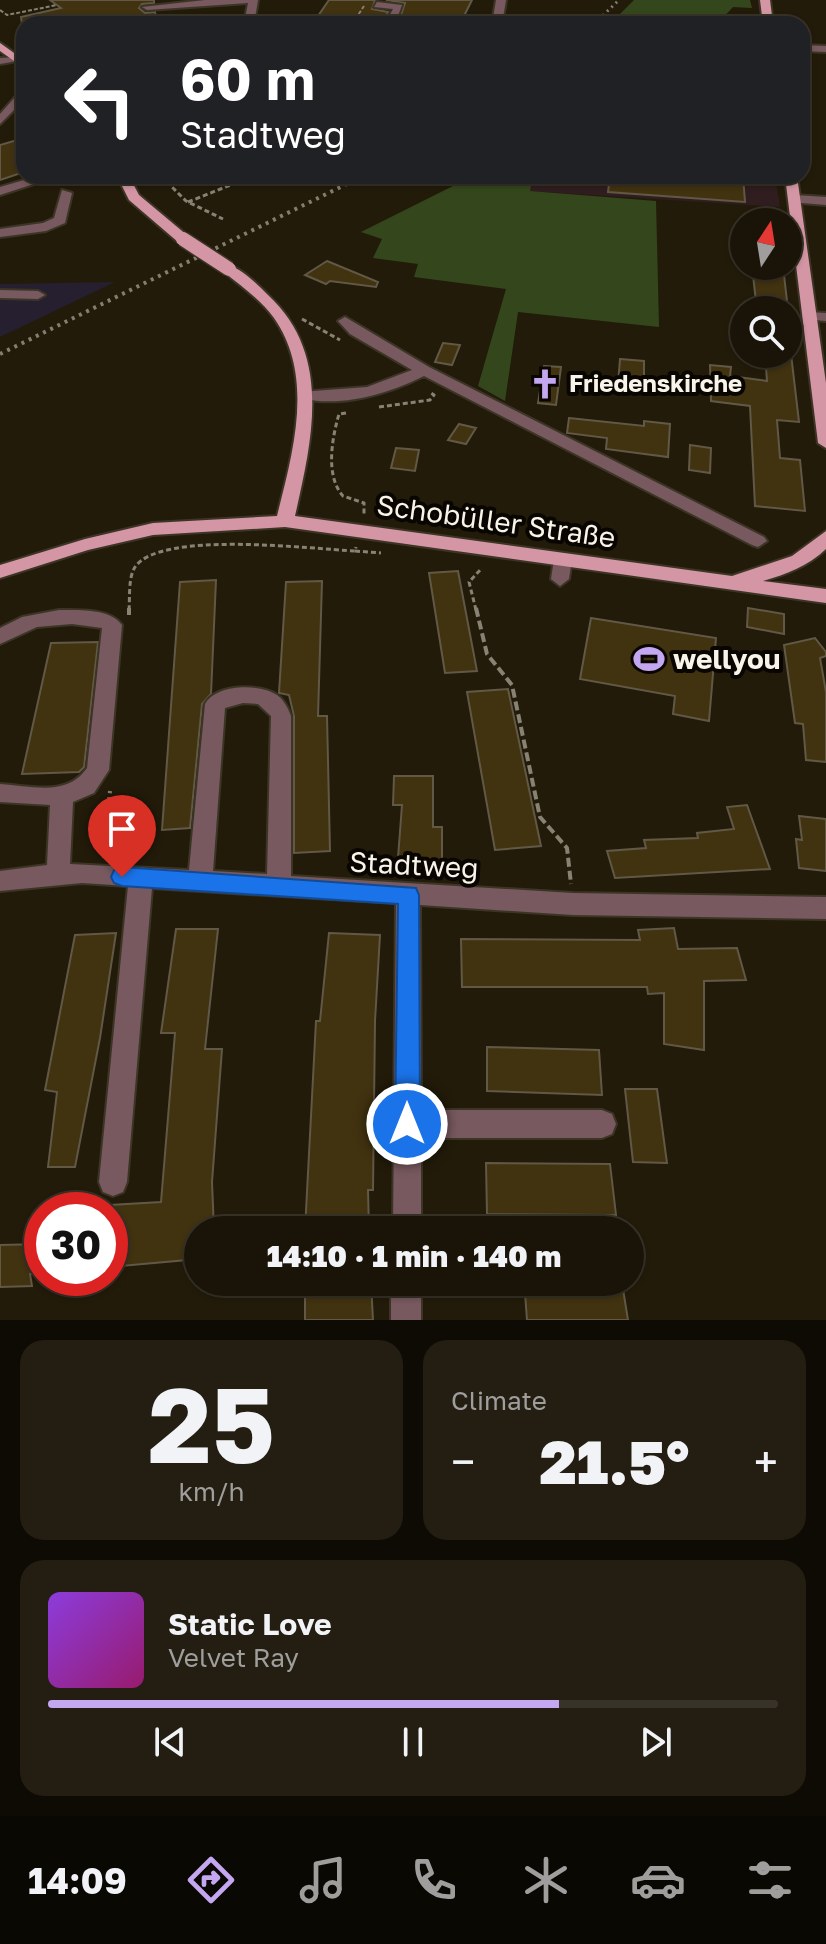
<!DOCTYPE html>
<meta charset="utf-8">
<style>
:root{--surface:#1a1408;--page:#231d12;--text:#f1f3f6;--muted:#9f9e9c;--line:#383329;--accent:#c4a7f1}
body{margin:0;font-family:"Golos Text",sans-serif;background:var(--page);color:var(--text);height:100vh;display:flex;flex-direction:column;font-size:30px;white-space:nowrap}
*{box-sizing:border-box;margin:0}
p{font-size:26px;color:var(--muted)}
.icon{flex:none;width:44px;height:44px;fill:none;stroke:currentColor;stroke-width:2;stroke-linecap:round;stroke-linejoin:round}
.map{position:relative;height:1320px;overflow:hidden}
.drawer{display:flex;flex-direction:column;gap:20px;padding:20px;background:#0e0b04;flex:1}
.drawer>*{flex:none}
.top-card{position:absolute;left:16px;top:16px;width:794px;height:168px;border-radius:24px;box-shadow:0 2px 6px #0004,0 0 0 2px var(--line);background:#202124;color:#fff;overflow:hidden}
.needle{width:52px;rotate:12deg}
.buttons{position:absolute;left:730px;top:208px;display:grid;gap:16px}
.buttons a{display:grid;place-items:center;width:72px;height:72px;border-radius:50%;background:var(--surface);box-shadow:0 2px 6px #0004,0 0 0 2px var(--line);font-size:40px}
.speed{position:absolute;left:24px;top:1192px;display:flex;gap:16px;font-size:40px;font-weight:700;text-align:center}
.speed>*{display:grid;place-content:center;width:104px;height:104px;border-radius:50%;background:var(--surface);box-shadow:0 2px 6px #0004,0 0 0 2px var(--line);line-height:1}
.speed .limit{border:12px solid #d22;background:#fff;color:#111}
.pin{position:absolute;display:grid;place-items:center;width:68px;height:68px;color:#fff;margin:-82px -34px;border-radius:50% 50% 50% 0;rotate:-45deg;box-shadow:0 0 8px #0007}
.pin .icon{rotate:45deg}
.me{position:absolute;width:88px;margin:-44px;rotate:0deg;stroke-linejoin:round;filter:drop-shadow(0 0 6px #0008)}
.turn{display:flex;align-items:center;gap:28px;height:168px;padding:0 32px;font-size:36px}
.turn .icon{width:104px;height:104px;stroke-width:2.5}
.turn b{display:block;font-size:56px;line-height:68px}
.big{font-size:60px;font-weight:800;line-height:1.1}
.drawer .tile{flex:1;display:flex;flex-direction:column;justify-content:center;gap:12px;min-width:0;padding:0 28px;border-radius:24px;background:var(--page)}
.drawer .dial{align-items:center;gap:0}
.dial b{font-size:104px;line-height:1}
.song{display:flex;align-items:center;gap:24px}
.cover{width:96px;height:96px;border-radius:12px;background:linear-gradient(135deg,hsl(270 70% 55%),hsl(320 70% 35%))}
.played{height:8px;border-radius:4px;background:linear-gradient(90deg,var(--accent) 70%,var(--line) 70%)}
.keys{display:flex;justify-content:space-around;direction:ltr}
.heat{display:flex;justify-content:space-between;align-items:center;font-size:44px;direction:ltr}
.drawer .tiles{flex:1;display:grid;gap:20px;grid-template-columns:1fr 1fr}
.tile:last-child{grid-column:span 2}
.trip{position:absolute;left:184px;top:1216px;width:460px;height:80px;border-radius:40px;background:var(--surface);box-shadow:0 2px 6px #0004,0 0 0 2px var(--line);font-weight:800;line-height:80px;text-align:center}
.tabs{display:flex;height:128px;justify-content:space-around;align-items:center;background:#0a0803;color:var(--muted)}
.tabs .icon{width:56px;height:56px}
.tabs .active{color:var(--accent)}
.tabs b{font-size:36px;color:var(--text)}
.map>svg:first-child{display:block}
.commercial{fill:#301d1f}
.industrial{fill:#251f2f}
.green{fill:#34471c}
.building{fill:#413210;stroke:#615846;stroke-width:2}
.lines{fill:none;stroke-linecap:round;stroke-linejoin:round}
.minor-casing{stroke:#3c3525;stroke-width:4}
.major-casing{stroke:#3c3525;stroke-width:4}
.path-far2{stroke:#888274;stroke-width:2;stroke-dasharray:4 2;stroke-linecap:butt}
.path-far1{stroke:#888274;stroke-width:3;stroke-dasharray:5 3;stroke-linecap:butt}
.path{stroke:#888274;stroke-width:4;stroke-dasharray:9 4;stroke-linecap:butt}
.minor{fill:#77595f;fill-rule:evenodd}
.major{fill:#d496a4;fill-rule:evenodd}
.rail-far1{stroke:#847e70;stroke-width:3;stroke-dasharray:2 4;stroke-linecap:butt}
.rail{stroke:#847e70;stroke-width:4;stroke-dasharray:3 5;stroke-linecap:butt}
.major-bridge-casing{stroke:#3c3525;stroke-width:17;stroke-linecap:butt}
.major-bridge{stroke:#d496a4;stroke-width:14}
.route{fill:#1a73e8;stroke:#114b97;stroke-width:2}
.labels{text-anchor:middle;stroke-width:8;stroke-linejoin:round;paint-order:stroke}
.far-poi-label{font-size:24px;font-weight:bold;fill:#f9f4e9;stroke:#090602;text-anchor:start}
.street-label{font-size:28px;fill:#f9f4e9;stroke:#090602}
.poi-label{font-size:28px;font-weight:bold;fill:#f9f4e9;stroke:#090602;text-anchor:start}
</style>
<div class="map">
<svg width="826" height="1320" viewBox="0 0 826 1320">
<rect width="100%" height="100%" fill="#221b0a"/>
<!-- commercial -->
<path class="commercial" d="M775,176L780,207L529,191L531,181L471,177Z"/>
<!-- industrial -->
<path class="industrial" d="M115,282L0,337V284Z"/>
<!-- green -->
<path class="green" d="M634,0H750L752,8L733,7L717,24H654L631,20L626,24H610Z
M471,177L532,181L530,191L656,201L659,327L518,312L505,401L478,386L506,289L414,277L418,264L373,258L382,239L361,232Z"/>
<!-- building -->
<path class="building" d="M50,0H154V3L142,4L139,8L145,13L155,12L157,22L22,24L21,17L61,8Z
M329,0H375L372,9L388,12L382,24L316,19Z
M386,0H472L460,24H398L405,3Z
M24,138V172L0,180V145Z
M610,176H743L745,202L608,192Z
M327,261L378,282L376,287L330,281L326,284L305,275Z
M752,266H783L788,310H762V303L756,302Z
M443,343L460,345L452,365L435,362Z
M765,354H791L799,422L777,420L780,458L800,460L805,511L755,506L750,406L711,401L710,365L731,367L730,376L767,381Z
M620,359L644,361V386L618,384Z
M544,366L561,367L556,405L538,403Z
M569,418L644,426V421L670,424L668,457L606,449L607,438L567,433Z
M459,424L476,428L466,444L448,440Z
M690,445L711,448L710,473L689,470Z
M396,448L419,450L415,471L391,468Z
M458,571L477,671L445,673L429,573Z
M216,580L211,694L202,704L190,828L162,830L180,582Z
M322,581L318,716H327L330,851L294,853V716L289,695L279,693L286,582Z
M748,608L784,614V634L747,627Z
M591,618L716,638L709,721L673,714L675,696L580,679Z
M815,638L826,652V656L820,658L826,692V762L806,760L803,724L795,723L784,645Z
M98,642L84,767L79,772L22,774L51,643Z
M508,689L541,846L495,850L467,692Z
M394,776H433V827H442V861L398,858L402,805H393Z
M747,805L770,869L615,878L607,851L646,848L644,840L698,838L697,833L734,829L727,807Z
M799,816L826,819V871L799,868L796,839L802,840Z
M674,928L678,949L737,948L746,980L704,981V1050L664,1044V993L648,994L647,987H462L461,939L640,940L638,930Z
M176,929H218L205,1049H222L212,1182L214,1230H198V1259L110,1267V1205L161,1202L175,1033H161Z
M116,933L100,1038L75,1167H48L57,1092L45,1090L75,935Z
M329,933L380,935L375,1021L373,1190H368L369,1230H305L316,1021H320Z
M487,1047L599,1050L602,1095L487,1091Z
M625,1089H657L667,1163L633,1162Z
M486,1163L610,1164L616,1215L487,1214Z
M42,1244V1273L30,1274L32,1286L0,1287V1245Z
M305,1282H371L373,1320H305Z
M623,1289L628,1320H527L525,1293Z"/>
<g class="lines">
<!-- minor casing -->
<g class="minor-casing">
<path id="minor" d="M205,0H258L254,24H244L248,3L147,10L142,7Z
M496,0H506L502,24H492Z
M377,2L402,5L395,24H385L393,9L374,7Z
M802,45L826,46V52L802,51Z
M0,58L18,57L23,60L0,64Z
M16,96H24V100L0,124V114Z
M38,176H58L0,195V187Z
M62,190L72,193L65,223L46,231L0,237V229L43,223L54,218Z
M794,195L826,197V205L789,202V196Z
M0,290L38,291L45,295L38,299L0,298Z
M809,312L826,313V321L804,319L802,316Z
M345,317L429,367L764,537L767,541L758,547L752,545L424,376C388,394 341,408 300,398V392L367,387L412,370L350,334L338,321Z
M563,553L572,559L569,579L560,586L551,579L554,559Z
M59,610C78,610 110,608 122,625L109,770L94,793L73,802L70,864L189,870L205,704C216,684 259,683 277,695C284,700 288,708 291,716V876L573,893L826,897V919L573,915L420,905L421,1110H602L612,1114L616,1124L612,1134L602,1138H421V1230H393L396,903L152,888L127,1182L123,1192L113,1196L103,1192L99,1182L128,886L82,883L0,891V871L47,865L50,805L0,802V784C32,786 67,797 87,768L102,628L72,624L37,627L0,644V628L22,617ZM243,703L258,704L271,716L267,874L213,871L225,708Z
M391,1282H421V1320H391Z"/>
</g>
<!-- major casing -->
<g class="major-casing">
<path id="major" d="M760,0H770L773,24H763Z
M0,43L24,60V68L0,51Z
M117,176H129L139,195L188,236V242H178L129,200Z
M785,176H797L826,383V448L818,443Z
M229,265C243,270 257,284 268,295C333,355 312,440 295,516L732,576L792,556L826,531V549C808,566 787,574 763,581L826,589V603L285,527L153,535L88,550L0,578V565L85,539L153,523L277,516C293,452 315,377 274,318C261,300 241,286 224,272V266Z"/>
</g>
<!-- path-far2 -->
<path class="path-far2" d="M0,10L7,15L57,5
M352,24L364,6"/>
<!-- path-far1 -->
<path class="path-far1" d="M161,176L186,201L223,219
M188,202L253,176
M302,319L340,340
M379,407L430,400L434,395L431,393
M346,413L339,414C332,438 325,476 343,496L364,503V515
M355,551L381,553
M129,610C130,598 128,578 135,567C160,530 312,549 355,551L356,547
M476,610L469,582L482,568"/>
<!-- path -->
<path class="path" d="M476,608L487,654L512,685L540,817L567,848L571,884
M129,615V608
M104,858L110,791"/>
<!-- minor -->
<use href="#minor" class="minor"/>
<!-- major -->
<use href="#major" class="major"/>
<!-- rail-far1 -->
<path class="rail-far1" d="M594,24L619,0"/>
<!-- rail -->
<path class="rail" d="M0,354L363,176"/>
<!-- major-bridge casing -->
<g class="major-bridge-casing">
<path id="major-bridge" d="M183,239L229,269"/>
</g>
<!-- major-bridge -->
<use href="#major-bridge" class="major-bridge"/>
</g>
<!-- route -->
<path class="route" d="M122,867L416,888L419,895L420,1124L416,1133L407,1137L398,1133L395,1124L398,904L122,886L114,883L111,877L114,870Z"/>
<!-- icons -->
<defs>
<g id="church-bare" transform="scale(2.4)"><path d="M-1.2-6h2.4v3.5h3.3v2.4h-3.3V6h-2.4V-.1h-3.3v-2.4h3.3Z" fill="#c4a7f1" stroke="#090602" stroke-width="2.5" paint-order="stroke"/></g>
<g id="stadium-bare" transform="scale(2.4)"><path d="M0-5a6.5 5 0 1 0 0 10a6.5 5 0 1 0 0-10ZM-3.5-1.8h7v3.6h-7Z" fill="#c4a7f1" stroke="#090602" stroke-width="2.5" paint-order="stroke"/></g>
</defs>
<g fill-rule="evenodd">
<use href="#church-bare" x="545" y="384"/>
<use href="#stadium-bare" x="649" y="659"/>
</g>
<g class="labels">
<!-- far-poi labels -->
<g class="far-poi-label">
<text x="569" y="392">Friedenskirche</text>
</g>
<!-- street labels -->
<g class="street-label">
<text transform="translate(496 521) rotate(8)" y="10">Schobüller Straße</text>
<text transform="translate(414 865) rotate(3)" y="10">Stadtweg</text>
</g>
<!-- poi labels -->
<g class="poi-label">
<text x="673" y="669">wellyou</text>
</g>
</g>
</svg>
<div class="buttons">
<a><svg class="needle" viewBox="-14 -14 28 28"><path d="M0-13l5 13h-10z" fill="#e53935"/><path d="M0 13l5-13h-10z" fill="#9f9e9c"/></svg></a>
<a><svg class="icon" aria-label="search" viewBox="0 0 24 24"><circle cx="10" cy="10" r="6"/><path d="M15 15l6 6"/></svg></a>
</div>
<div class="speed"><div class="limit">30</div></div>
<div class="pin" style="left:122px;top:877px;background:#d93025"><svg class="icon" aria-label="arrive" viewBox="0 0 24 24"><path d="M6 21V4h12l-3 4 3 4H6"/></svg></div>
<svg class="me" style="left:407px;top:1124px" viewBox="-20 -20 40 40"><circle r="17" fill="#1a73e8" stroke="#fff" stroke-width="3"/><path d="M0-11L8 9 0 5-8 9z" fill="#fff"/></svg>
<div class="trip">14:10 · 1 min · 140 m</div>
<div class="top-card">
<div class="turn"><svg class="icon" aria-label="left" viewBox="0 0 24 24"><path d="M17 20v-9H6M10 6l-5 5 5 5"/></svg><div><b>60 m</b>Stadtweg</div></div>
</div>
</div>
<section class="drawer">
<div class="tiles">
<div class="tile dial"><b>25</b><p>km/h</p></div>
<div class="tile"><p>Climate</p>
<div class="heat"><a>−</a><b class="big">21.5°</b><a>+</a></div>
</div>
<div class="tile">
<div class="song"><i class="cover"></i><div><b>Static Love</b><p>Velvet Ray</p></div></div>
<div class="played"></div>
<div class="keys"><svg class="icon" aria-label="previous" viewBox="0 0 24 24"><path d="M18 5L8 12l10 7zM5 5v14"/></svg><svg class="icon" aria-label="pause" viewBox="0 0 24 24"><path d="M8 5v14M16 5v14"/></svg><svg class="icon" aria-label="next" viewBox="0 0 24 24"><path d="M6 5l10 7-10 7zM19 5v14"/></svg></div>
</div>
</div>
</section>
<nav class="tabs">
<b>14:09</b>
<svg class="icon active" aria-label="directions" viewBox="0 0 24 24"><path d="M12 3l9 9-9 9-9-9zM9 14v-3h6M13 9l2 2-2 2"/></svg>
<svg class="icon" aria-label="music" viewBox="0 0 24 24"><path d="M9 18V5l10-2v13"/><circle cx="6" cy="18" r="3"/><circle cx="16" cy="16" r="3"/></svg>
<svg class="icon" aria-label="phone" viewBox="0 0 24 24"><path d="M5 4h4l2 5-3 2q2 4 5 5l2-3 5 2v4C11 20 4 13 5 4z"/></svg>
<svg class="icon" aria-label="climate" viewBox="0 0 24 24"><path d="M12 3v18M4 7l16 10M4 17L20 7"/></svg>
<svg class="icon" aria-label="car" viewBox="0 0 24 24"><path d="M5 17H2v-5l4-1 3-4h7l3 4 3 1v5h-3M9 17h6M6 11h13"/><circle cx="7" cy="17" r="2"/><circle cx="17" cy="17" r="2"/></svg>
<svg class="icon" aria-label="filters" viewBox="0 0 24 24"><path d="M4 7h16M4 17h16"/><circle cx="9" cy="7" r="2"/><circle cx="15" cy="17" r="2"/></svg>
</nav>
